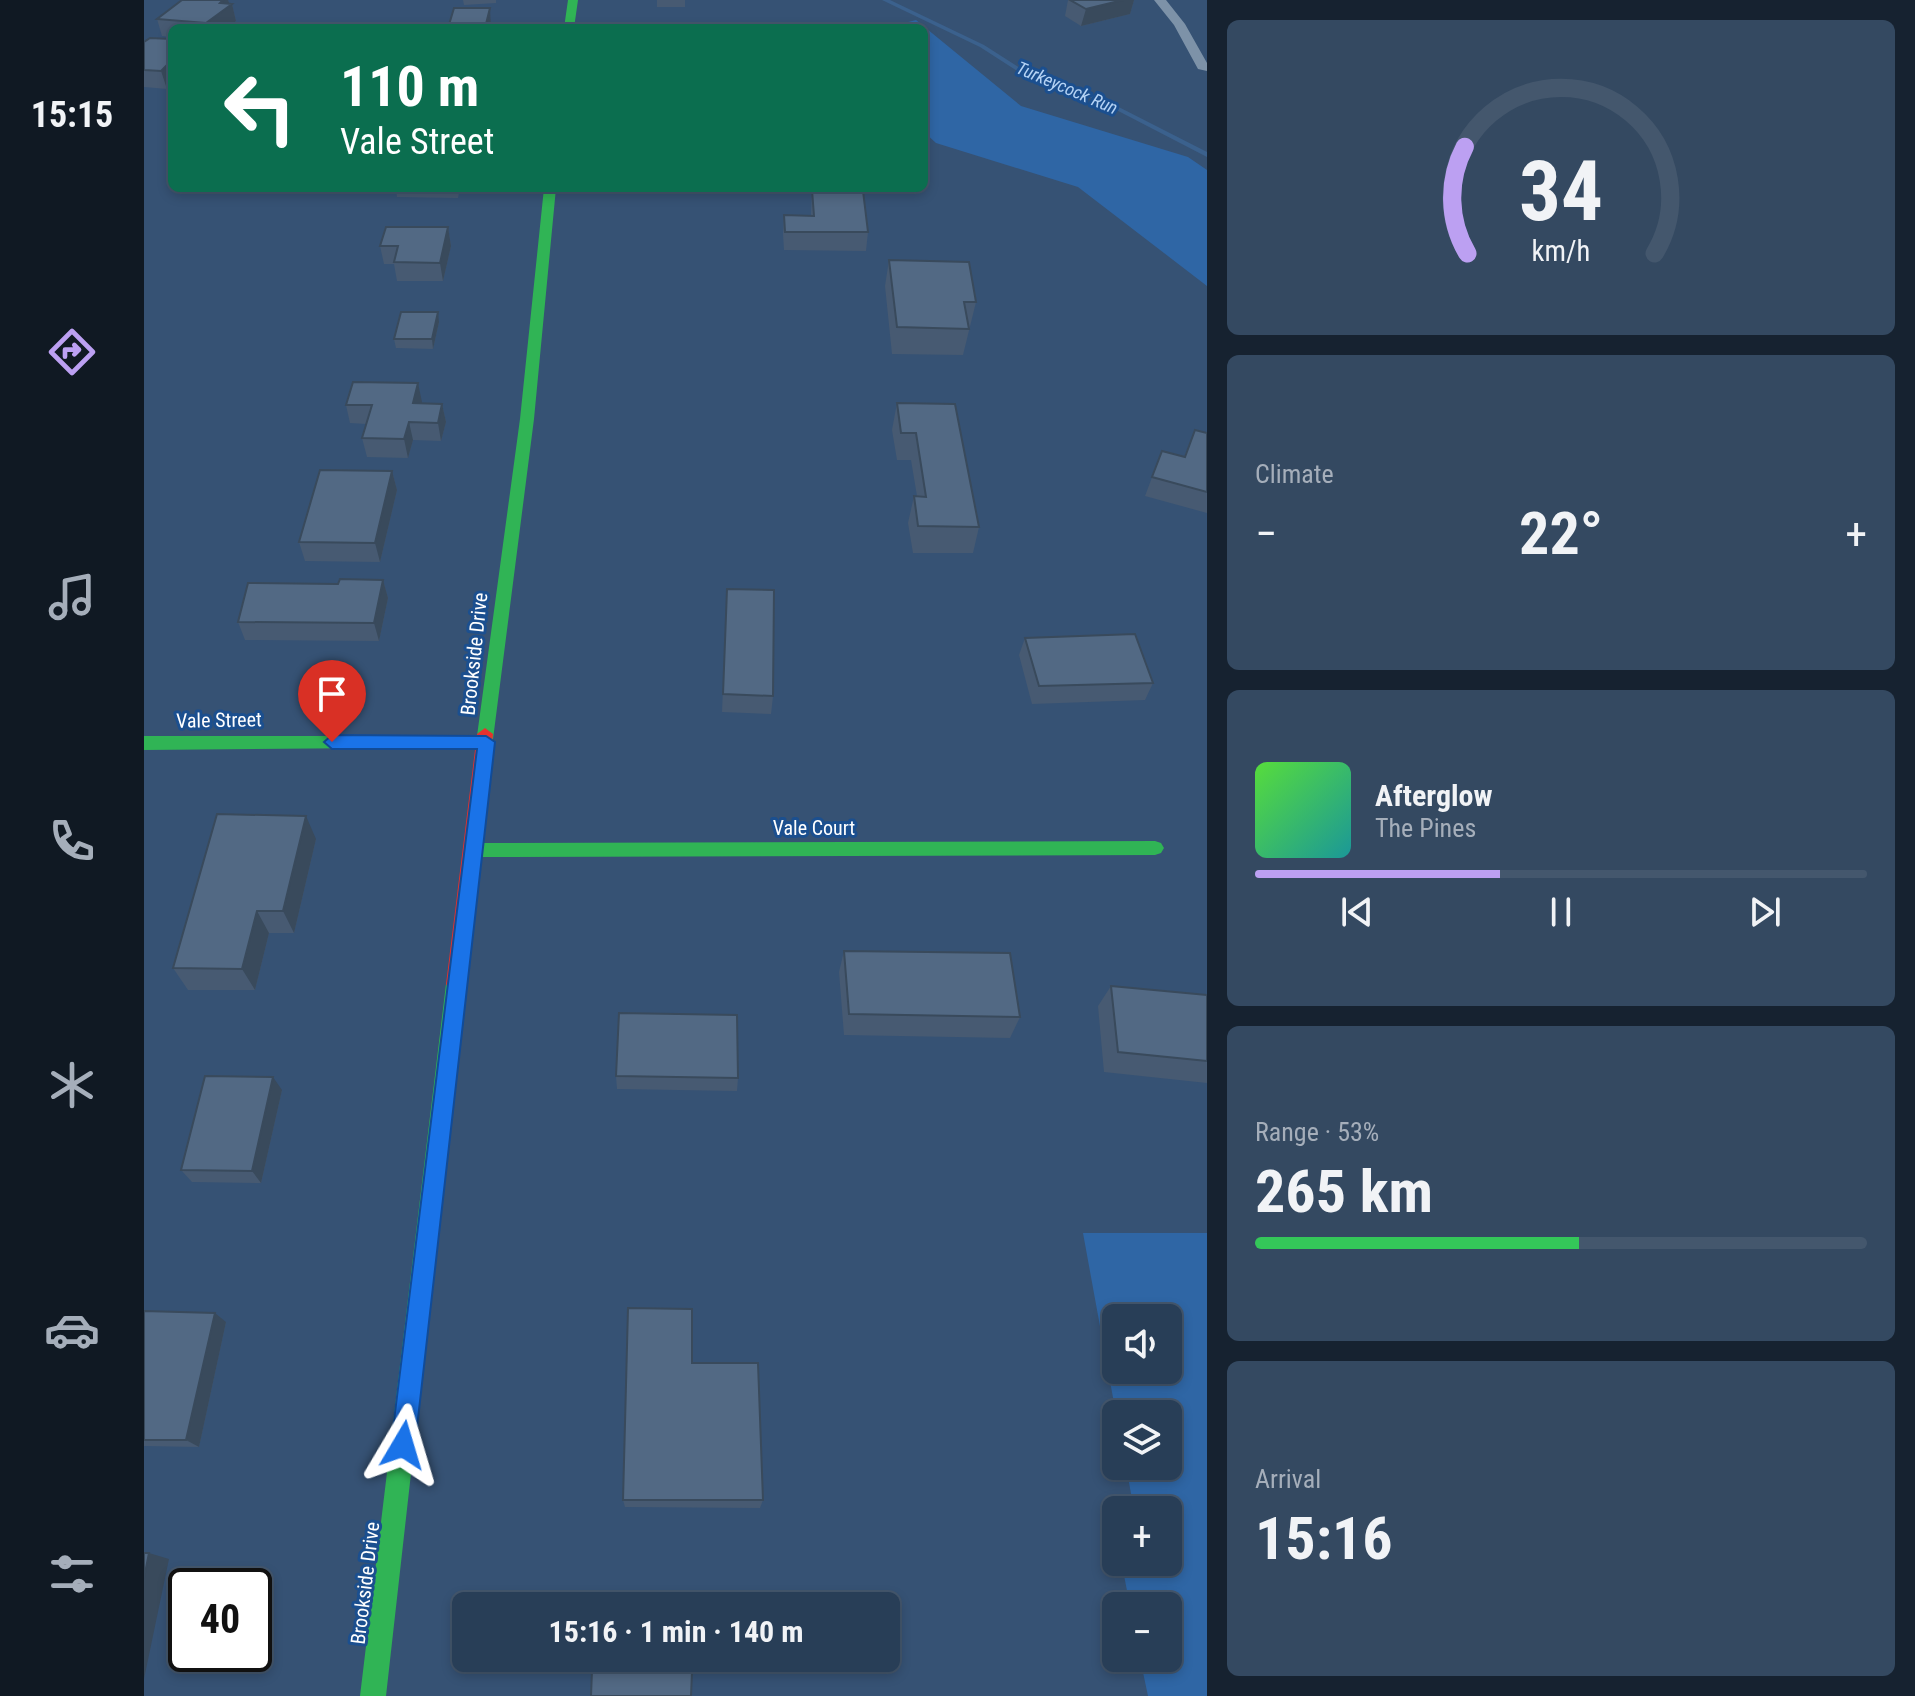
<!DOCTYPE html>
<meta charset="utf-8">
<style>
:root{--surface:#283e57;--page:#344961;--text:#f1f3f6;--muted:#a5aeba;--line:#44576d;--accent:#bca0f2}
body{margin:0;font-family:"Roboto Condensed",sans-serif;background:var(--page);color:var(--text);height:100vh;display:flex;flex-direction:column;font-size:30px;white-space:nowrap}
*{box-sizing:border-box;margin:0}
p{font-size:26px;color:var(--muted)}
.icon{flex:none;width:44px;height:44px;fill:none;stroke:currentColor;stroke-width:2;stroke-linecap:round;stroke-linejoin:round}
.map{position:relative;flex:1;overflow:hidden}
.panel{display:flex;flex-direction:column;gap:20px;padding:20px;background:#162230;width:708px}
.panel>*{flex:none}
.banner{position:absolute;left:24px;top:24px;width:760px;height:168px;border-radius:12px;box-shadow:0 4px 12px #0003,0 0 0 2px var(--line);background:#0b6e4f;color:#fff;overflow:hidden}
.tools{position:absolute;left:958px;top:1304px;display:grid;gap:16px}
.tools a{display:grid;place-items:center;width:80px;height:80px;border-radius:12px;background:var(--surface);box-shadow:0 4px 12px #0003,0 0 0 2px var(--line);font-size:40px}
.speed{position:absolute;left:24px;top:1568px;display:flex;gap:16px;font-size:40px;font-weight:700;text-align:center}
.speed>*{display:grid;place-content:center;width:104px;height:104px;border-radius:50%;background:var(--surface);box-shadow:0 4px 12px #0003,0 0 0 2px var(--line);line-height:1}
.speed .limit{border:4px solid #111;border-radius:12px;background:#fff;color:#111}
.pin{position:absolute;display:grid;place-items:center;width:68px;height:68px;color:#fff;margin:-82px -34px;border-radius:50% 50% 50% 0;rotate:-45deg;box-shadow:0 0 8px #0007}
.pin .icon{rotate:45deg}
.me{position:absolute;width:88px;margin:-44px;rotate:7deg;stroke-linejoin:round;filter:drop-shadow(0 0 6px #0008)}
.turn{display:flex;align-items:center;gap:28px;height:168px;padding:0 40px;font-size:36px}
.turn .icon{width:104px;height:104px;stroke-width:2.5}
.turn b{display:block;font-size:56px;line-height:68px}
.big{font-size:60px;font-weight:700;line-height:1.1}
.panel .tile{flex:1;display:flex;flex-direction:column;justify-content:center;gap:12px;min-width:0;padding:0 28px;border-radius:12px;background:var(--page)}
.panel .dial{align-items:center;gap:0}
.dial svg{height:208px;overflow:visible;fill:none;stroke:var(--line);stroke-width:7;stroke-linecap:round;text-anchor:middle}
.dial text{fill:var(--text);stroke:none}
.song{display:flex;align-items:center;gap:24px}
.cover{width:96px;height:96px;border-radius:12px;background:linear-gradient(135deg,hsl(110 70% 55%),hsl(180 70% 35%))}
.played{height:8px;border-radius:4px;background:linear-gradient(90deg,var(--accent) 40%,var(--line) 40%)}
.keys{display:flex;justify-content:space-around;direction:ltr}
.heat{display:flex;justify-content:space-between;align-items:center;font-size:44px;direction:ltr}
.charge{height:12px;border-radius:6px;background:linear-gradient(90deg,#34c759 53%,var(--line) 0)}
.trip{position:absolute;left:308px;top:1592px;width:448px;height:80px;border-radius:12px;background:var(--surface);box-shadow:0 4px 12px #0003,0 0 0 2px var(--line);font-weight:700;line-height:80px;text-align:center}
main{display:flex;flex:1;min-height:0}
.tab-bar{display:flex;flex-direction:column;width:144px;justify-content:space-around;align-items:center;background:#101923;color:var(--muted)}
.tab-bar .icon{width:56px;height:56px}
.tab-bar .on{color:var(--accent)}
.tab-bar b{font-size:36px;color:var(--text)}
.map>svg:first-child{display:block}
.green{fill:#2f66a5;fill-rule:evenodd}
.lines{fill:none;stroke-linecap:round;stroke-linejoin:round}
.stream{fill:#3b618d;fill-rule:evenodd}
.lane{fill:#7d92a8;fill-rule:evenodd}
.fast{fill:#30b455;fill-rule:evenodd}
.jam{fill:#e5322d;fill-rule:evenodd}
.wall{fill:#475a72}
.shaded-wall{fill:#394a5c}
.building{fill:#526984;stroke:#394a5c;stroke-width:2}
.route{fill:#1a73e8;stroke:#114b97;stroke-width:2}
.labels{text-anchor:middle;stroke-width:6;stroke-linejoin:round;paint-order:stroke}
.far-water-label{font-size:18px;font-style:italic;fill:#b5d3f5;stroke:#1b4f8f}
.street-label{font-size:20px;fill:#fff;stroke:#1b4f8f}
</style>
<main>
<nav class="tab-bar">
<b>15:15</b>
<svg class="icon on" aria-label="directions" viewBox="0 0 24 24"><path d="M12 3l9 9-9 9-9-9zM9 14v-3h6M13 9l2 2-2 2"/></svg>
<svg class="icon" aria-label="music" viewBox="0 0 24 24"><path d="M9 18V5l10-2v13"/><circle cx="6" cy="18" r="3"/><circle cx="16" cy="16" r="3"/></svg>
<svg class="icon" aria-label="phone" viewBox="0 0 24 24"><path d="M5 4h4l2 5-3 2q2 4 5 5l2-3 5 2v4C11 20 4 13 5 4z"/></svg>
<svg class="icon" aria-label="climate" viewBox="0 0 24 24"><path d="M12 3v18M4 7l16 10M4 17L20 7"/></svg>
<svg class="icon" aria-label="car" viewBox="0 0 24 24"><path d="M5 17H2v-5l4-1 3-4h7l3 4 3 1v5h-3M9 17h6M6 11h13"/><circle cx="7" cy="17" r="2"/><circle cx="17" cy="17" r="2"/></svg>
<svg class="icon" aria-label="filters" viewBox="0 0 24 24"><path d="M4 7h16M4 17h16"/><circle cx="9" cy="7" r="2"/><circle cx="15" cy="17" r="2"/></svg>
</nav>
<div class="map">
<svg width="1063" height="1696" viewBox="0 0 1063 1696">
<rect width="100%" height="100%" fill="#365274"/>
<!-- green -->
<path class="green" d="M772,20L877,106L1044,157L1063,170V286L934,187L792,143L780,132V28H741Z
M939,1233H1063V1696H1004L996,1658H1024V1606H986L978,1565L1024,1562V1510H990L982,1466H1024V1414H972ZM972,1318H1024V1370H972Z"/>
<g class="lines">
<!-- stream -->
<path class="stream" d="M738,0H746L840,45L882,72L959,99L1063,152V157L955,101L878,74L836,47Z"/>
<!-- lane -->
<path class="lane" d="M1010,0H1022L1041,24L1063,63V71L1054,69L1030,25Z"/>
<!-- fast -->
<path class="fast" d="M424,0H434L430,28H420Z
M400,188H412L390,419L348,747L0,750V736H333L376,419Z
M1011,841L1017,843L1020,848L1017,853L1011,855L330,857L324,855L321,850L324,845L330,843Z
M312,975L319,978L322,984L242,1696H216L302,984L305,978Z"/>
<!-- jam -->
<path class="jam" d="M341,728L349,734L322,984L319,990L312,993L305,990L302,984L333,734Z"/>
</g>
<!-- wall -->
<path class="wall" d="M79,0H84L85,4H88L92,21L83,28H28V37L18,36L13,19Z
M319,0H352V3L320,5Z
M513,0H541V7H513Z
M924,0H990L986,14L937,26L921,16Z
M28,39L23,89L0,87V42Z
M167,188H201L199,194H169Z
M252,188H316L314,198L253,197Z
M668,190L724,232L722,251L640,250L639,234L640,215L667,216Z
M304,227L307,246L299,281H253L250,264H240L236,246Z
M745,260L832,302L819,355L748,354L741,286Z
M295,322L289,349L252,348L250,339Z
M274,383L277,403L298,404L302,422L297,441L269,440L264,458L223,457L218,438L222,424L206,423L202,405Z
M753,403L835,527L829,553H769L764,523L770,496H773L767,460H753L748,430Z
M1051,430L1063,433V513L1001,496L1018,451L1040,457Z
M248,471L253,490L236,562L161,561L155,542Z
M239,580L244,598L235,641L101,640L94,622L194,584Z
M583,589L629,696L627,714L578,712Z
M881,638L1009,683L1001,700L888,704L875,655Z
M172,839L150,933H125L111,990H44L29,968Z
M700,951L876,1017L866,1038L700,1035L695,972Z
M967,986L1063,995V1083L960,1072L954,1006Z
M472,1076L594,1078L593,1091L473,1089Z
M138,1090L117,1183L48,1182L37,1170Z
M0,1311L82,1322L55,1447L0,1446Z
M548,1363L619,1500L616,1508L481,1507L479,1500Z"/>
<!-- shaded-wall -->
<path class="shaded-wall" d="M79,0H84L86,5L88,4L92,21L83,28H64L62,23Z
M979,0H990L986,14L937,26L942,9Z
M346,8L347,28H341Z
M28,60V83L23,89L17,71Z
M304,227L307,246L299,281L296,263Z
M294,312L295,322L289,349L288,339Z
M274,383L278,402L272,422L269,403Z
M298,404L302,422L297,441L294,423Z
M265,422L269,440L264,458L260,439Z
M248,471L253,490L236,562L231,543Z
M239,580L244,598L235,641L230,623Z
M162,816L172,839L150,933L139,911Z
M113,911L125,933L111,990L98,969Z
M129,1077L138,1090L117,1183L108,1171Z
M71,1313L82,1322L55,1447L42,1440Z
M5,1553L25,1559L0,1679V1578Z"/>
<!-- building -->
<path class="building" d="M38,0H79L76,3L88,4L62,23L13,19Z
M926,0H979L942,9Z
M310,8H346L341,28H304Z
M6,38L28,39V60L17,71L0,70V42Z
M668,190L719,191L724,232H641L640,215L670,216Z
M242,227H304L296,263L250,262L254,246H236Z
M745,260L825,262L832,302H820L825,329L753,327Z
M257,312H294L288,339H250Z
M209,382L274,383L269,403L298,404L294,423L265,422L260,439L218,438L228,405H202Z
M753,403L811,404L835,527L774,526L770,496L782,497L772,433H757Z
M1051,430L1063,433V492L1008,477L1018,451L1041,457Z
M176,470L248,471L231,543L155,542Z
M196,579L239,580L230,623L94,622L104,583L194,584Z
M583,589L630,590L629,696L579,694Z
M991,634L1009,683L895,686L881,638Z
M73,814L162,816L139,911H113L98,969L29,968Z
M700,951L866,953L876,1017L705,1014Z
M967,986L1063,995V1061L974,1052Z
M475,1013L593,1015L594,1078L472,1076Z
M61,1076L129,1077L108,1171L37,1170Z
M484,1308L548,1309V1363H614L619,1500H479Z
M0,1311L71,1313L42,1440H0Z
M0,1553H5L0,1578Z
M448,1670L548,1672L547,1696H447Z"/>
<!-- route -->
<path class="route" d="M188,735L342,736L351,742L271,1445L268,1454L259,1458L251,1454L247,1445L333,749H188L180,742Z"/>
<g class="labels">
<!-- far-water labels -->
<g class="far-water-label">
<text transform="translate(923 88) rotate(23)" y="6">Turkeycock Run</text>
</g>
<!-- street labels -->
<g class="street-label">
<text transform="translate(330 654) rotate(-84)" y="7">Brookside Drive</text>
<text transform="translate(75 720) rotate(-1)" y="7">Vale Street</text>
<text x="670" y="835">Vale Court</text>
<text transform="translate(221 1583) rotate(-83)" y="7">Brookside Drive</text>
</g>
</g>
</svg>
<div class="tools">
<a><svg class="icon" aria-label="sound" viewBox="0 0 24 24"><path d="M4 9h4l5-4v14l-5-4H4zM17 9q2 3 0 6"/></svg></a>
<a><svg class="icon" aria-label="layers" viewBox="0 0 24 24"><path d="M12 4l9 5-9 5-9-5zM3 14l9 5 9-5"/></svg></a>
<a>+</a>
<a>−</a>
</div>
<div class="speed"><div class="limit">40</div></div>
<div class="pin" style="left:188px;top:742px;background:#d93025"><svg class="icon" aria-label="arrive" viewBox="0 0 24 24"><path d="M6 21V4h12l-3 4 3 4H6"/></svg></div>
<svg class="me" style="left:259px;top:1445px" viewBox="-20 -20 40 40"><path d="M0-17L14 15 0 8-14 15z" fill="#1a73e8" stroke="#fff" stroke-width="4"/></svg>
<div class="trip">15:16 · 1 min · 140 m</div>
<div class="banner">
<div class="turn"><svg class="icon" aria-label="left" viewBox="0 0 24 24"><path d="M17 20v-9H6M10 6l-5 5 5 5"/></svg><div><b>110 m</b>Vale Street</div></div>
</div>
</div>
<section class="panel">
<div class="tile dial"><svg viewBox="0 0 100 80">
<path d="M14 69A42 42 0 1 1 86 69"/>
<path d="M14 69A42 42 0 0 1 13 28" stroke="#bca0f2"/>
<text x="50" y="56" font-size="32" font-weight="700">34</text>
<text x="50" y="72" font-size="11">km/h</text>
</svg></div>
<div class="tile"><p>Climate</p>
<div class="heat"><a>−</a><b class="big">22°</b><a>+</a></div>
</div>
<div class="tile">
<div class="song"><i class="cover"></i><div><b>Afterglow</b><p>The Pines</p></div></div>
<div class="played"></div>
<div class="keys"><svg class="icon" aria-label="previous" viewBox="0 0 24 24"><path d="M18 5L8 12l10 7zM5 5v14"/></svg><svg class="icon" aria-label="pause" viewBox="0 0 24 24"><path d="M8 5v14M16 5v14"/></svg><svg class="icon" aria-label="next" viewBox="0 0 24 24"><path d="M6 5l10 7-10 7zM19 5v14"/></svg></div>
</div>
<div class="tile"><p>Range · 53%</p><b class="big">265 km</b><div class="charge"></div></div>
<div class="tile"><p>Arrival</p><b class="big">15:16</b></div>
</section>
</main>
